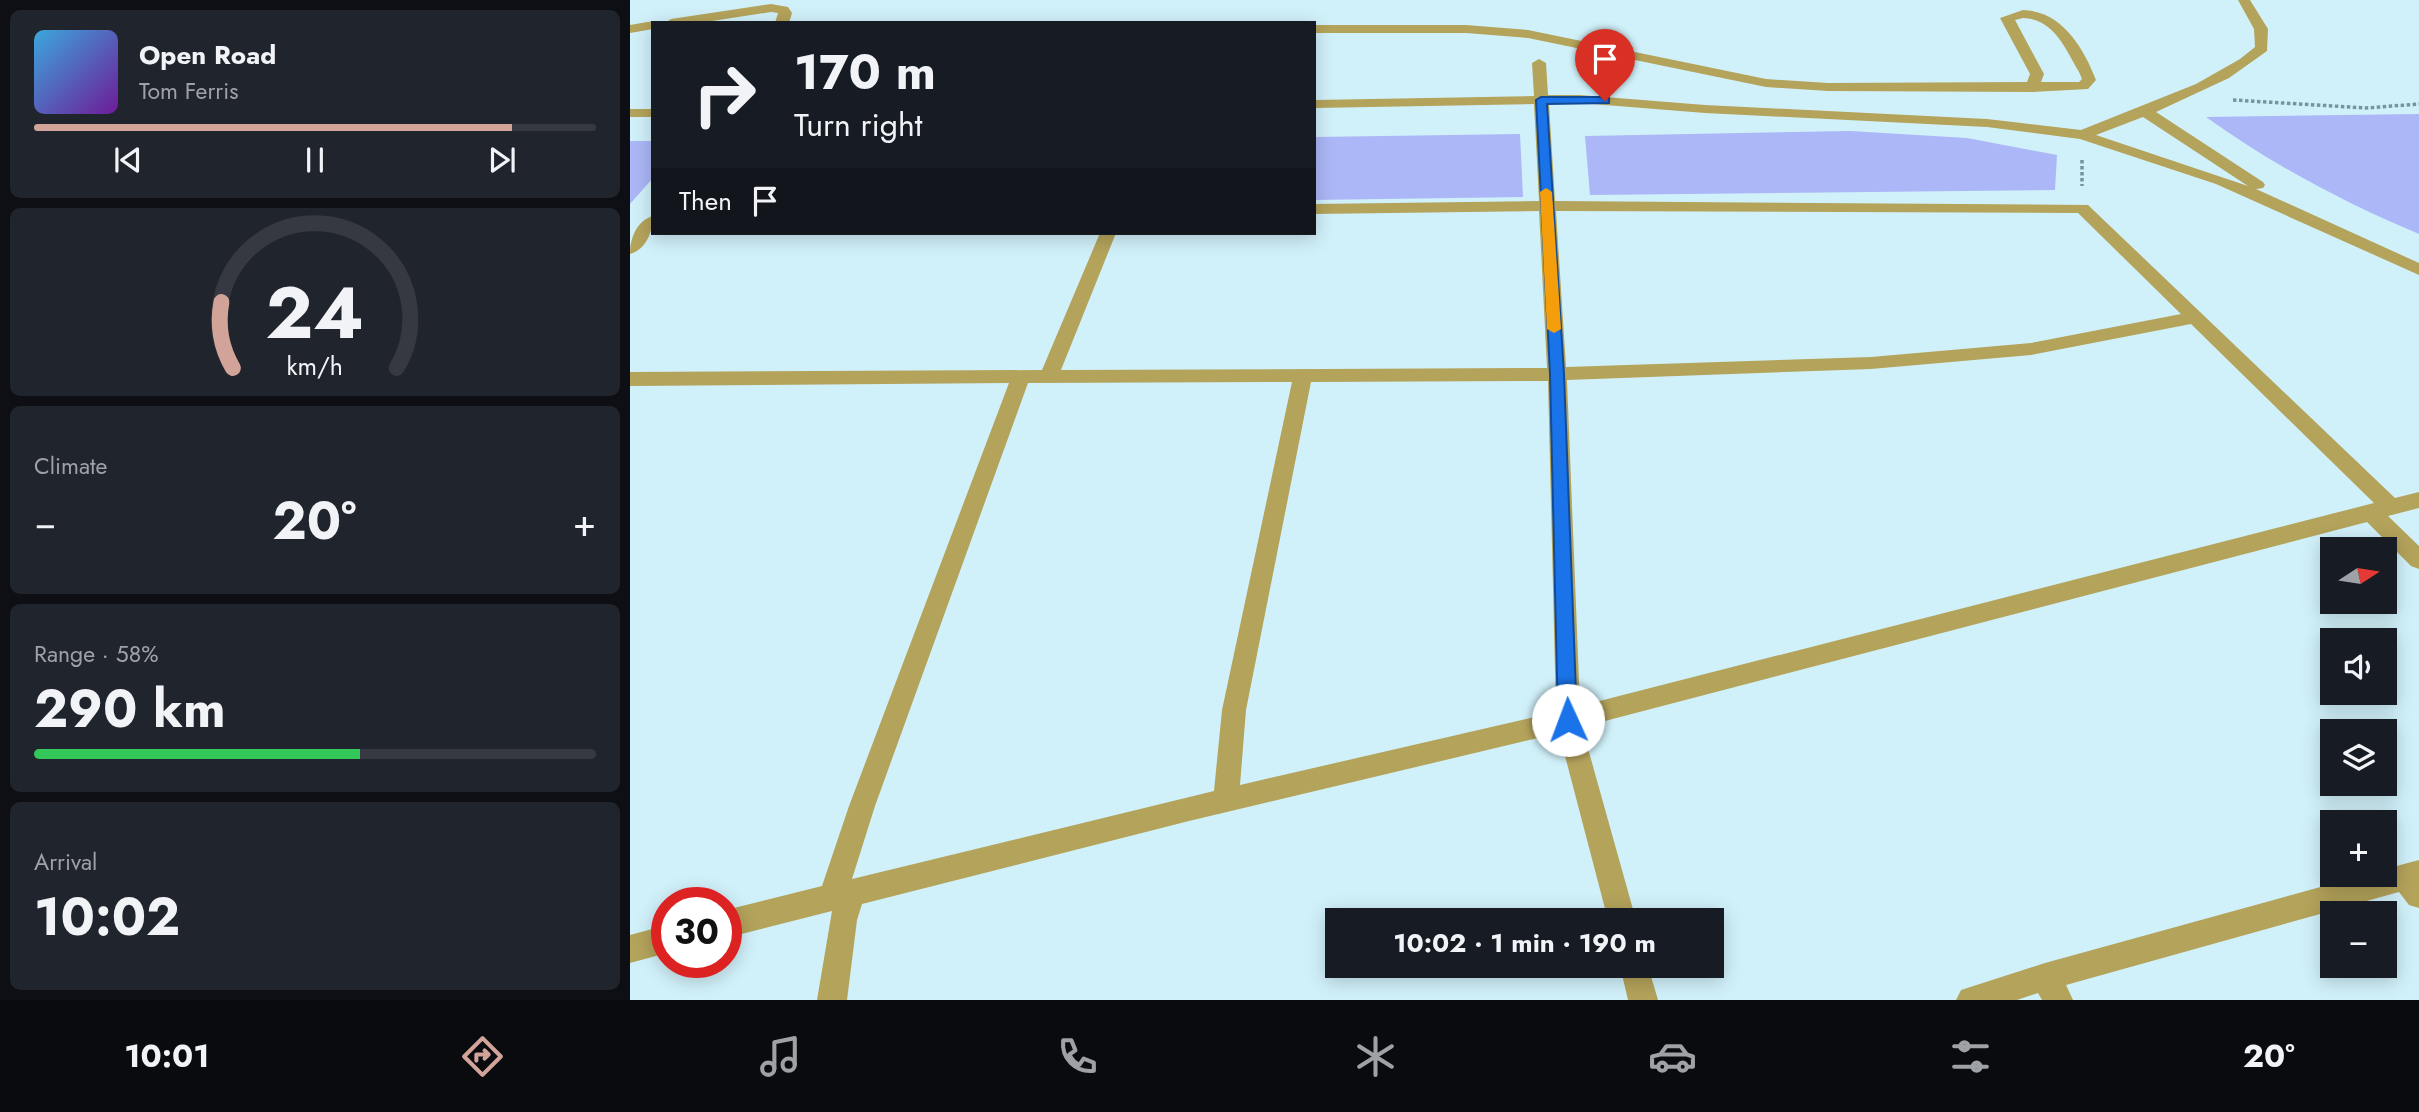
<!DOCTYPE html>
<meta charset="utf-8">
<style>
:root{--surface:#171b24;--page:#20242c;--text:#f1f3f6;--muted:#9ea1a6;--line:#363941;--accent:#d2a398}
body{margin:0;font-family:Jost,sans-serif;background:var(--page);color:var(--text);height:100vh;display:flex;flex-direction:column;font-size:26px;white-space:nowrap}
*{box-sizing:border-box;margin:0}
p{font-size:23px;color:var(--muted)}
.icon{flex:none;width:38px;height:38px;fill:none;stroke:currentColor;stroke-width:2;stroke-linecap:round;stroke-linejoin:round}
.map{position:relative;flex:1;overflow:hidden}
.panel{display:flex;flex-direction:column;gap:10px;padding:10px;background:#0d0f14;width:630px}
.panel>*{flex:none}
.banner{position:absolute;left:21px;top:21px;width:665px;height:214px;border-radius:0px;box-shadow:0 4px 18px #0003;background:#171b24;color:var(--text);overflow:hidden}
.needle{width:46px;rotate:78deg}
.tools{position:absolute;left:1690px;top:537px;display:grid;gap:14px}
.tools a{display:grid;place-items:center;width:77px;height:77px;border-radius:0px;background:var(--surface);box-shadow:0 4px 18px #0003;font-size:35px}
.speed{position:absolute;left:21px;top:887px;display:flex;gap:14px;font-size:35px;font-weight:700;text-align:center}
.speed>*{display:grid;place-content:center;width:91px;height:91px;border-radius:50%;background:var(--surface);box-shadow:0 4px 18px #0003;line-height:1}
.speed .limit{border:10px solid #d22;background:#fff;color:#111}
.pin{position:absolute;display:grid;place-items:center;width:60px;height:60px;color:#fff;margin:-72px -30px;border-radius:50% 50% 50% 0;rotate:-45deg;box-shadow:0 0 7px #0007}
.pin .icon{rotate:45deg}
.me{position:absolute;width:77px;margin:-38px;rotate:358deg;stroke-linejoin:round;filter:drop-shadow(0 0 5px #0008)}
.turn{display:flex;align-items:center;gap:24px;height:147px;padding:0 28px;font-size:32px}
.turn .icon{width:91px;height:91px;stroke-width:2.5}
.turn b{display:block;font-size:49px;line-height:60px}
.then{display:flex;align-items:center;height:66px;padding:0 28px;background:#0003;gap:14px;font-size:26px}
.big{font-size:52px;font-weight:700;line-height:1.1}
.panel .widget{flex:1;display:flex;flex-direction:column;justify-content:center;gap:10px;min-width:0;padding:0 24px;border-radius:10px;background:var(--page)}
.panel .dial{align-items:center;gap:0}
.dial svg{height:182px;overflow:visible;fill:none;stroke:var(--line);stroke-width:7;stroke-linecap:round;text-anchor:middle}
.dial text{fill:var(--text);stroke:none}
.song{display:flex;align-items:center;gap:21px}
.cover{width:84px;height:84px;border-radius:10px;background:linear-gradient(135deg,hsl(200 70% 55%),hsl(280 70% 35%))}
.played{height:7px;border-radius:4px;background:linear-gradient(90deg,var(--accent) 85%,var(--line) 85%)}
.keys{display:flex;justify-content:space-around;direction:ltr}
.heat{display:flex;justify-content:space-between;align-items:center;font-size:38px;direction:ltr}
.charge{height:10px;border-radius:5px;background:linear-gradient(90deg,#34c759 58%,var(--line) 0)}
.trip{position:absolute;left:695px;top:908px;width:399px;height:70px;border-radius:0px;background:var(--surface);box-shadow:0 4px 18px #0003;font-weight:700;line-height:70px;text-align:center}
.tabs{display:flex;height:112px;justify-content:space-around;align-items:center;background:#090b0e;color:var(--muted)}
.tabs .icon{width:49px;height:49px}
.tabs .on{color:var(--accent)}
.tabs b{font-size:32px;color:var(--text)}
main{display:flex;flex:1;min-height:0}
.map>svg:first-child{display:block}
.green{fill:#acb7f7}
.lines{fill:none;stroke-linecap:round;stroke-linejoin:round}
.path{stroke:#77949c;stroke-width:3.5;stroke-dasharray:3.5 2.5;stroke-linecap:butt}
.street{fill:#b4a35b;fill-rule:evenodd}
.route{fill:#1a73e8;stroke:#114b97;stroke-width:2}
.slow{fill:#f59e0b}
</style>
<main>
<section class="panel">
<div class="widget">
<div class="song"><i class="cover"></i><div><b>Open Road</b><p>Tom Ferris</p></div></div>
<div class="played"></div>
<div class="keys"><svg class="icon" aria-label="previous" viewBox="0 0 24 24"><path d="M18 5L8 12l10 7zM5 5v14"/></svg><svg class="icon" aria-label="pause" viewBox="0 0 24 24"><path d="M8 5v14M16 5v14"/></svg><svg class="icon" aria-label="next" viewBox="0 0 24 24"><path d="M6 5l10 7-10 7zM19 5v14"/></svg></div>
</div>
<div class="widget dial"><svg viewBox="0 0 100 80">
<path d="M14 69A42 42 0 1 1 86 69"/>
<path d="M14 69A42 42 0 0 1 9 40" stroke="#d2a398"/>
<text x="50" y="56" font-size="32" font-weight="700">24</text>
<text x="50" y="72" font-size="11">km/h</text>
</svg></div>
<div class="widget"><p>Climate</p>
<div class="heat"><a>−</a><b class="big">20°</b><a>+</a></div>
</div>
<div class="widget"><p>Range · 58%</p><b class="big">290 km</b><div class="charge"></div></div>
<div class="widget"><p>Arrival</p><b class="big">10:02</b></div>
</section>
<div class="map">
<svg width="1789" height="1000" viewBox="0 0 1789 1000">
<rect width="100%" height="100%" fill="#d1f1fa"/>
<!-- green -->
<path class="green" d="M1789,114V234C1713,202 1643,165 1576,117Z
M1220,131L1337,138L1427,155L1425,190L960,195L955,136Z
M890,134L893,197L684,200V137Z
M0,141H23V178L0,204Z"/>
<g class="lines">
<!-- path -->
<path class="path" d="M1603,100L1736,108L1789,104
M1452,160V186"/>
<!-- street -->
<path class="street" d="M1608,0H1620L1638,29L1637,51L1599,78L1526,112L1633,182L1635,185L1633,188L1626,189L1789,263V275L1586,184L1450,139L1357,127L1075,113L950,103L919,104L925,201L1458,205L1765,498L1789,492V508L1758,516L1789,546V569L1781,566L1737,522L952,727L1006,920H978L929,733L559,821L232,904L227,920L217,1000H187L202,911L96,938V910L192,886L219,806L379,383L0,386V372L412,370L470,233H486L431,370L917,368L909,211L684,214V204L909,201L904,104L684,108V100L904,96L902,63L909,59L916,63L918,95H950L1075,105L1357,119L1451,130L1566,84L1610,59L1625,47L1624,29ZM1513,117L1618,186L1466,135ZM926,211L1448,213L1551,314L1401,343L1241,357L936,367ZM1561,324L1744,503L950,706L937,380L1241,369L1401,355ZM918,381L926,712L610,785L616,710L681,382ZM662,382L592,710L584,791L222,879L245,806L398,383Z
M141,4L158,7L162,13L159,23H145L148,13L141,12L69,23H35L41,19Z
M1393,10C1431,11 1453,46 1466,80L1458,89L1402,92L1198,91L1136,87L898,38L836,33H684V25H836L898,30L1136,79L1198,83L1397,82L1400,74L1370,18ZM1393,18C1424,19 1435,48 1449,72L1452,79L1449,82H1411L1414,74L1385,20Z
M23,21L28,23H23V29L0,33V25Z
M0,109H23V117H0Z
M23,216C23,231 16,250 0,254C0,239 6,221 23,216Z
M1789,860V908L1779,905L1769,892L1436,985L1443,1000H1412L1408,993L1387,1000H1326L1331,990L1415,963L1734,875H1755V869Z
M37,925V953L0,963V935Z
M990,966H1018L1028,1000H998Z"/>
</g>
<!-- route -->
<path class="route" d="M975,97L979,98V103L917,104L934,374L947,720L944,725L938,728L931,725L928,720L920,374L906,100L911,97Z"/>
<!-- slow -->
<path class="slow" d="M916,188L922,192L931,329L924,333L917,329L910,192Z"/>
</svg>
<div class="tools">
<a><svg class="needle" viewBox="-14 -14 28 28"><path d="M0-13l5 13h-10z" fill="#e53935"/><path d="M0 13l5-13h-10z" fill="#9ea1a6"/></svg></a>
<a><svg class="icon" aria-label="sound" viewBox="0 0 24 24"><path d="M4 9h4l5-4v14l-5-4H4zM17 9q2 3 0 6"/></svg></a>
<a><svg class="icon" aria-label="layers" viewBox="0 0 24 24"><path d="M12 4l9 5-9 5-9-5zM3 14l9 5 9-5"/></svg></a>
<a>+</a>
<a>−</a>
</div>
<div class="speed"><div class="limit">30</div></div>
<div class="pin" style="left:975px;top:101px;background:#d93025"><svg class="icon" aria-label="arrive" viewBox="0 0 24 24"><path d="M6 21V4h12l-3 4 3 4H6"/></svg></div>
<svg class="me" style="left:938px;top:720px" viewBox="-20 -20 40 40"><circle r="19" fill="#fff"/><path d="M0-13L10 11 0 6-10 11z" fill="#1a73e8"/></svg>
<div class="trip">10:02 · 1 min · 190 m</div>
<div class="banner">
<div class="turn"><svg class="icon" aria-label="right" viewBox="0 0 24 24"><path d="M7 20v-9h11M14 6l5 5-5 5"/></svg><div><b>170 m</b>Turn right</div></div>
<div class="then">Then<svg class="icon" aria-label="arrive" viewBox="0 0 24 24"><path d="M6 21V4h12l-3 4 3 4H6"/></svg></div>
</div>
</div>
</main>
<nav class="tabs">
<b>10:01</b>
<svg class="icon on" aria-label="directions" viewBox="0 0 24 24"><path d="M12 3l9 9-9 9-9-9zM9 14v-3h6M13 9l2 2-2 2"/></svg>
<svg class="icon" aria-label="music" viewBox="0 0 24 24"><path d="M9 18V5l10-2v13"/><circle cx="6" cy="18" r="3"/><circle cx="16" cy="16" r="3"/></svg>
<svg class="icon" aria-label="phone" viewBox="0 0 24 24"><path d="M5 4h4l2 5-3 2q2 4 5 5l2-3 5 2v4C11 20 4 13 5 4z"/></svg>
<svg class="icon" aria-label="climate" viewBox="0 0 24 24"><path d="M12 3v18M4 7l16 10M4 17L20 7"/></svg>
<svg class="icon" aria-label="car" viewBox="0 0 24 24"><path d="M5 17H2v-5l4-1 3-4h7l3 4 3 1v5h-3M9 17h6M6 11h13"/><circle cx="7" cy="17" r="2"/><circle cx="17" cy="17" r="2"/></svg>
<svg class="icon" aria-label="filters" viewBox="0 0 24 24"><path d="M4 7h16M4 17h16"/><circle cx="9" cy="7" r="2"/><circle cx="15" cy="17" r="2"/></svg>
<b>20°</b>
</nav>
